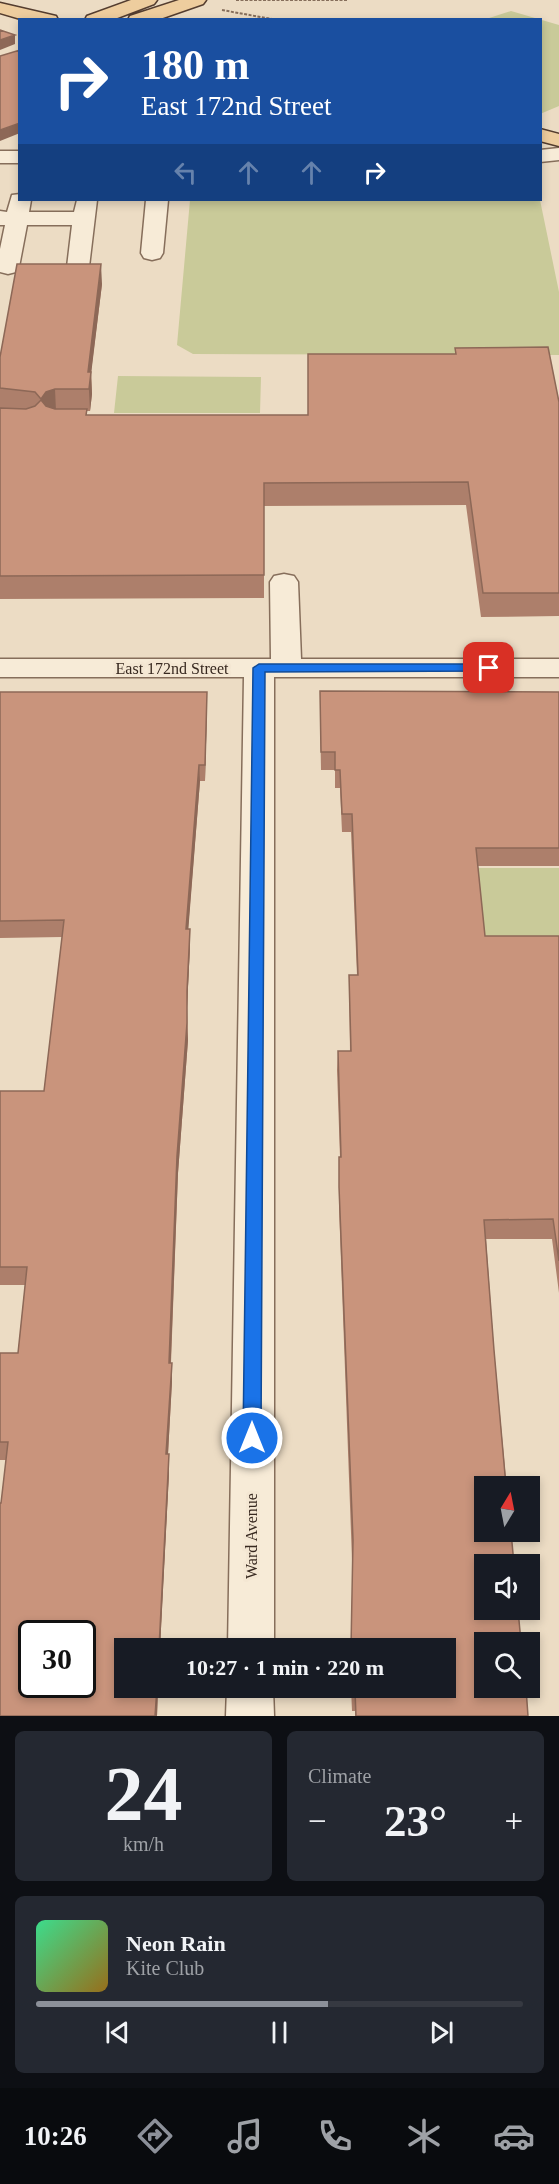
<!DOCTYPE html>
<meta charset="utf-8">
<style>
:root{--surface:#171b24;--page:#242831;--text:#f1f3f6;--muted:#9ea1a6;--line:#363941;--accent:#8c9099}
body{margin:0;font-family:Georgia,serif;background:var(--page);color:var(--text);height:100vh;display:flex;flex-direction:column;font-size:22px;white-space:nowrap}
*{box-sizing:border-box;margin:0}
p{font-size:20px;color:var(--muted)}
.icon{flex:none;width:33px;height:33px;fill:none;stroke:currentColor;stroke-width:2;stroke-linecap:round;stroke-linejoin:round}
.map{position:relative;height:1716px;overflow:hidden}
.details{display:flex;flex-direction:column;gap:15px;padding:15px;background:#0d0f14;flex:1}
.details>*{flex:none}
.hud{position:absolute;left:18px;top:18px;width:524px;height:183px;border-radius:0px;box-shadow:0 3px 9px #0003;background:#1a4fa0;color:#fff;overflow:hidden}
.needle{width:39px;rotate:10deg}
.buttons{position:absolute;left:474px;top:1476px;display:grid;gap:12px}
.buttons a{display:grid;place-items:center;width:66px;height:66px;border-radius:0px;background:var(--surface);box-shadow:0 3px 9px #0003;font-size:30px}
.speed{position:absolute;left:18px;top:1620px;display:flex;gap:12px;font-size:30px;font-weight:700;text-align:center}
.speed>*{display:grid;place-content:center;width:78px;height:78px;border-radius:50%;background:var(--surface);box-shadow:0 3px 9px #0003;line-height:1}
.speed .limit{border:3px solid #111;border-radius:9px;background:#fff;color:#111}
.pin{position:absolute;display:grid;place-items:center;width:51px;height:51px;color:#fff;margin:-26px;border-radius:12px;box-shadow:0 3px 9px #0006}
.me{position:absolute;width:66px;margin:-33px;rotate:0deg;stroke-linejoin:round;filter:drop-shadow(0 0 4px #0008)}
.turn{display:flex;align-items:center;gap:21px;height:126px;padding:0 24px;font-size:27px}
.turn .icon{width:78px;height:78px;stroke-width:2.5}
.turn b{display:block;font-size:42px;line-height:51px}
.lanes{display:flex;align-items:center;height:57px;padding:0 24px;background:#0003;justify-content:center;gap:30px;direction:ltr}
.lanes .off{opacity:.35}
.big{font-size:45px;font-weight:700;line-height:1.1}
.details .widget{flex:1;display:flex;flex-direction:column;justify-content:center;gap:9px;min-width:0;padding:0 21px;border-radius:9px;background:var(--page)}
.details .dial{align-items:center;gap:0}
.dial b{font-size:78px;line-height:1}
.song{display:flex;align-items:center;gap:18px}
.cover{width:72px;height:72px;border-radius:9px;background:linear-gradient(135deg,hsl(150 70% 55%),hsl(40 70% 35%))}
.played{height:6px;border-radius:3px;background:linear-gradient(90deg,var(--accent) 60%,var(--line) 60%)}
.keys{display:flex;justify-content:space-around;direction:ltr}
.heat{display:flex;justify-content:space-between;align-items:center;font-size:33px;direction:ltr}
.details .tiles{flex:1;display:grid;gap:15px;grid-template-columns:1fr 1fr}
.widget:last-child{grid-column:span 2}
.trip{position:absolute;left:114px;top:1638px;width:342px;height:60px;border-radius:0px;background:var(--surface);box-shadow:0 3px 9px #0003;font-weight:700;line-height:60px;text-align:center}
.tabs{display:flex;height:96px;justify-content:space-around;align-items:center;background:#090b0e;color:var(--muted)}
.tabs .icon{width:42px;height:42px}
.tabs .current{color:var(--accent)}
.tabs b{font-size:27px;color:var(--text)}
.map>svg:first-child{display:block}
.green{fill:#c9ca99}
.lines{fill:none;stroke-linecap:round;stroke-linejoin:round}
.minor-casing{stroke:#866e5b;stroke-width:3}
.major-casing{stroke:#543d2f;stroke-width:3}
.path{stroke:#866e5b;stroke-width:2;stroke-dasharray:3 1.5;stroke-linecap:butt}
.minor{fill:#f7ebd7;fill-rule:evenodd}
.major{fill:#eecd9e;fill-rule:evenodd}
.wall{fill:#ad7f6b}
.shaded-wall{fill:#8d6857}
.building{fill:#c9947c;stroke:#8d6857;stroke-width:1.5;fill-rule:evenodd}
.route{fill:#1a73e8;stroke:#114b97;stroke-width:1.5}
.labels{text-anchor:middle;stroke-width:6;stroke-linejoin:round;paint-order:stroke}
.street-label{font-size:16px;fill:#37281f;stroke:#f4e7d3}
</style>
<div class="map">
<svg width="559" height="1716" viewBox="0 0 559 1716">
<rect width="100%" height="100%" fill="#ecdcc4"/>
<!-- green -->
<path class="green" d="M511,11L559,25V106L540,114V20L486,19Z
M190,200H540L559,292V355L193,354L177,345Z
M118,376L261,377L260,413H114Z
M477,868H559V948H486Z"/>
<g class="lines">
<!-- minor casing -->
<g class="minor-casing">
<path id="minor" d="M559,148V160L540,162V150Z
M0,151H20V163H0Z
M20,194V200H31L29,212H74L77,200H97L89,267L86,272L78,274L70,272L67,267L72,225H27L19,267L16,272L8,274L0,272V249L5,225H0V211L7,212L12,195Z
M146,200H168L163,253L160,258L152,260L144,258L141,253Z
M284,574L294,576L298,582L301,659H559V677H274V1648H228L244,677H0V659H271L270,582L274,576Z
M227,1688H273L274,1716H226Z"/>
</g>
<!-- major casing -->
<g class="major-casing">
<path id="major" d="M131,0H157L154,4L112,20H85L87,16Z
M179,0H206L203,4L157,20H128L130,16Z
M0,3L56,16L58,20H24L0,13Z
M540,129L559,134V146L540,141Z"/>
</g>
<!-- path -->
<path class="path" d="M236,0H348
M222,10L277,20"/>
<!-- minor -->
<use href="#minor" class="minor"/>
<!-- major -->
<use href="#major" class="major"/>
</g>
<!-- wall -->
<path class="wall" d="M102,284L91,372L92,394L90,411H87V415H308L455,354V348L559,402V616L481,617L466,505L264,506V598L0,599V357Z
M0,692L207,708L205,781H200L188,929H190V946L187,1007L188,1040L178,1173L171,1363L172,1381L168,1454L169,1473L160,1648H124L158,1688L157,1716H0L1,1503L6,1460H0V1353H18L25,1285H0V1091H44L62,937L0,938Z
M559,692V866H478L485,936H559V1293L552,1239H486L494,1350L528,1716H355V1711H352L351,1688H446L352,1560L339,1207V1157H340L337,1070L338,1051H350L349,975H357L351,832H342L340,788H335V770H321L320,709Z"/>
<!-- shaded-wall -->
<path class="shaded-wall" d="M15,35V44L0,50V40Z
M20,123V133L0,141V130Z
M101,264L102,284L90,383L91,372L92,394L90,411L88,372Z
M55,389L56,411L42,420L41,399L46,392Z
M207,692V708L205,781V765Z
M199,765L200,781L187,946L186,929Z
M190,929V946L187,1008V991Z
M187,1023L188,1040L178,1173L170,1381L169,1363L177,1156Z
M172,1363V1381L167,1472L166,1454Z
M169,1454V1473L160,1648H159Z
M157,1688H158L157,1716H155Z"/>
<!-- building -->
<path class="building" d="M0,30L15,35L0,40Z
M20,50V123L0,130V56Z
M17,264H101L88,372H91L89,389H55L46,392L41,399L35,392L0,388V357Z
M548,347L559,402V593H483L468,482L264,483V575L0,576V408L26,409L35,406L41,400L46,406L55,409H87L86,415H308V354H456L455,348Z
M320,691L559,692V848H476L485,936H559V1261L553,1219L484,1220L494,1350L506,1486H484V1532H511L514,1564H484V1610H518L521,1642H484V1688H526L528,1716H356L355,1691H352V1688H446V1648H351L353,1540L339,1187V1157H341L338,1051H351L349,975H358L352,814H342L340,770H335V752H321Z
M0,692H207L205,765H199L186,929H190L187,991V1023L177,1156L169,1363H172L166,1454H169L159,1648H124V1688H157L155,1716H0V1503H1L8,1442H0V1353H18L27,1267H0V1091H44L64,920L0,921ZM32,1634H82V1684H32Z"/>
<!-- route -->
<path class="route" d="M259,664H489L495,668L489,671L265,672L261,1438L259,1443L252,1445L246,1443L243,1438L253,668Z"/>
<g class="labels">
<!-- street labels -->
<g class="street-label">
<text x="172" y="674">East 172nd Street</text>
<text transform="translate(251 1536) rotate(-90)" y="6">Ward Avenue</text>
</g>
</g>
</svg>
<div class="buttons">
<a><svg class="needle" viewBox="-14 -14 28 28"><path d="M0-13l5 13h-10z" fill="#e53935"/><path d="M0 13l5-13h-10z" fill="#9ea1a6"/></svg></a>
<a><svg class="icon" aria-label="sound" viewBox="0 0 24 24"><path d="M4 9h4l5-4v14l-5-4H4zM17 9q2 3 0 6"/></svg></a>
<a><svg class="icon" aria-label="search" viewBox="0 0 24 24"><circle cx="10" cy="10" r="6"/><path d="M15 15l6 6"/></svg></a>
</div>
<div class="speed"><div class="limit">30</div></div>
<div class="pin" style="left:489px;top:668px;background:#d93025"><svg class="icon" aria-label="arrive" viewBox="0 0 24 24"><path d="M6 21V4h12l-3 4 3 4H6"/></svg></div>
<svg class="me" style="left:252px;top:1438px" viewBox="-20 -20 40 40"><circle r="17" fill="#1a73e8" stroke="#fff" stroke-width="3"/><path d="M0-11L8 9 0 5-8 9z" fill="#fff"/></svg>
<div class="trip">10:27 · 1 min · 220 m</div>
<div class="hud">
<div class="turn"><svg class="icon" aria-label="right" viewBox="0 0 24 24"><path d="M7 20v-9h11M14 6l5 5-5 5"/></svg><div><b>180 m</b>East 172nd Street</div></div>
<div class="lanes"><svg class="icon off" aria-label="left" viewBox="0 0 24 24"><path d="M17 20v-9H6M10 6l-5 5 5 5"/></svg><svg class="icon off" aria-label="ahead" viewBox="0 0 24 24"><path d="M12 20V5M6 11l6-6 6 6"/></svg><svg class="icon off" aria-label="ahead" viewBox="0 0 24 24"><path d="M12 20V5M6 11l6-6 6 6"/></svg><svg class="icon" aria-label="right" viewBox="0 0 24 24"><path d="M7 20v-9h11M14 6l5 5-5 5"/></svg></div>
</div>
</div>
<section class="details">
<div class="tiles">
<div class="widget dial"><b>24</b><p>km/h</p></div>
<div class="widget"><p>Climate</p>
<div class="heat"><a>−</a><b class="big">23°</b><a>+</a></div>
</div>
<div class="widget">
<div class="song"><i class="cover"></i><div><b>Neon Rain</b><p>Kite Club</p></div></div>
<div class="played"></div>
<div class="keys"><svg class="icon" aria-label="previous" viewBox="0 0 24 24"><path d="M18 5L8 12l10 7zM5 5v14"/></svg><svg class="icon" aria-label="pause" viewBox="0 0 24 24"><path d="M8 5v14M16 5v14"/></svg><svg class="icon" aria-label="next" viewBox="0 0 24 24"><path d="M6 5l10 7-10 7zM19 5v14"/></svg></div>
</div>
</div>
</section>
<nav class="tabs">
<b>10:26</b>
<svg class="icon current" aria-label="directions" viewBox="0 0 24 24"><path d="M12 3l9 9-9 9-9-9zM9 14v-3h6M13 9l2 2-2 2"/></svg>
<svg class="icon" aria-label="music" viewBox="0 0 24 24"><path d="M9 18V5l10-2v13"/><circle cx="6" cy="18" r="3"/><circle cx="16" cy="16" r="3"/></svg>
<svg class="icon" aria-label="phone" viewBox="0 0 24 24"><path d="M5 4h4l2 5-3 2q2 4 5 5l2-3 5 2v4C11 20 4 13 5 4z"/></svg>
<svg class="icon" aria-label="climate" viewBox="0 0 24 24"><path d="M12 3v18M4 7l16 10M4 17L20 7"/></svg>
<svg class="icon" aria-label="car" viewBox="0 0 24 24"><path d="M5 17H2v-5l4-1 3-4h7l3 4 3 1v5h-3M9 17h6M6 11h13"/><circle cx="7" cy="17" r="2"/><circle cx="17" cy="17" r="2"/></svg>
</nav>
